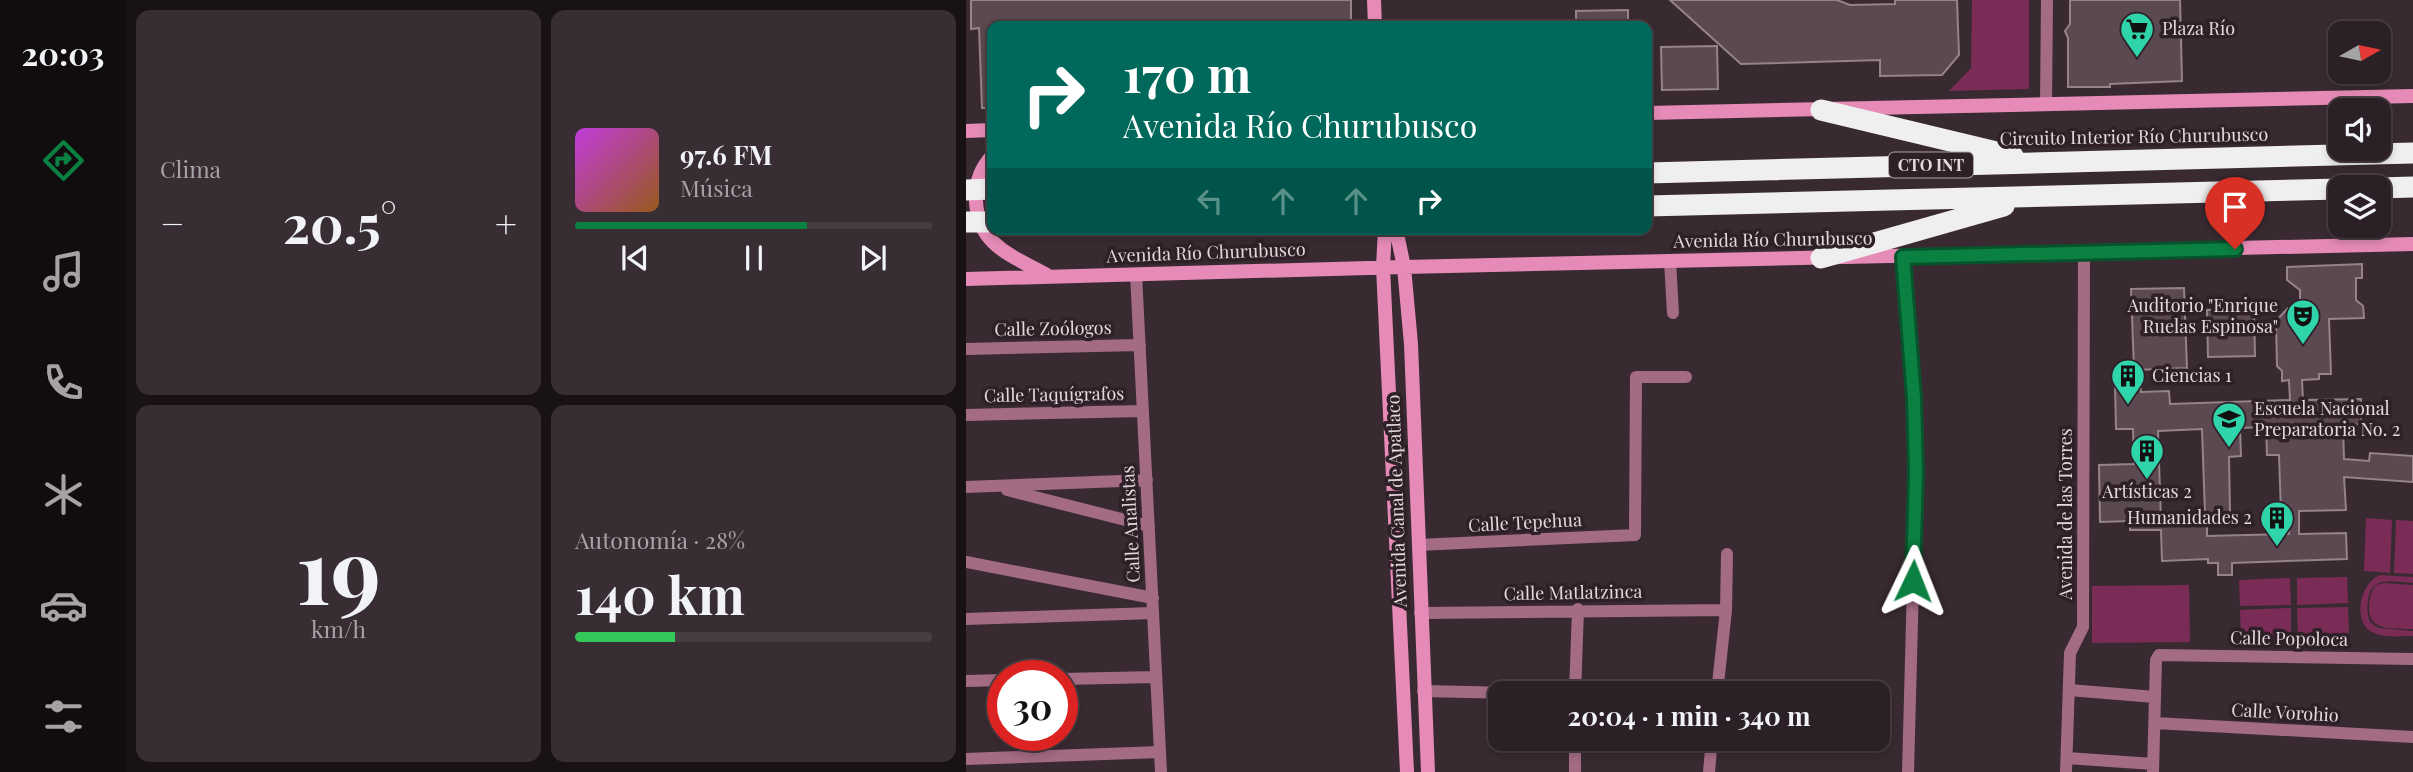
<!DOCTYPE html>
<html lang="es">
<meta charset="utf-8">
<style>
:root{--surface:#2b2025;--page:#372d32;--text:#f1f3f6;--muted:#a6a3a7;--line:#473e42;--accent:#0b8043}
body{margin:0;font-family:"Playfair Display",serif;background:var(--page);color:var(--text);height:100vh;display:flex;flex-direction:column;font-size:26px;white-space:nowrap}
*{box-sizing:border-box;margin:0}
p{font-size:23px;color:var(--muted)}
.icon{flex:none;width:38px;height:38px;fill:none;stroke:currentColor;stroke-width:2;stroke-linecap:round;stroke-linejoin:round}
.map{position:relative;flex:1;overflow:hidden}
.side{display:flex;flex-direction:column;gap:10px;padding:10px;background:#181214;width:840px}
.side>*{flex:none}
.guide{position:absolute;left:21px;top:21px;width:665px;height:214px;border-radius:14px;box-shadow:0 4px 10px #0003,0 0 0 2px var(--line);background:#00695c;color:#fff;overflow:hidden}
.needle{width:46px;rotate:81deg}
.controls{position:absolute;left:1362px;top:21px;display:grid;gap:14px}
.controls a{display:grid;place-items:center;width:63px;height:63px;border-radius:14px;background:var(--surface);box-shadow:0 4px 10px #0003,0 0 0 2px var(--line);font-size:35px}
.speed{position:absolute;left:21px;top:660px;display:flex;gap:14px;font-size:35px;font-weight:700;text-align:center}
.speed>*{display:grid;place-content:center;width:91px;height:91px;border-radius:50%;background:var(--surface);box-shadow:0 4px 10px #0003,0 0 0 2px var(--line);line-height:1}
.speed .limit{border:10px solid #d22;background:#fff;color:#111}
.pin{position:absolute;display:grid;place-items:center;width:60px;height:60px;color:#fff;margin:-72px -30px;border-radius:50% 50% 50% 0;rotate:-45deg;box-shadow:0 0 7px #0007}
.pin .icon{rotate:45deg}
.me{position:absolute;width:77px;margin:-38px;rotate:2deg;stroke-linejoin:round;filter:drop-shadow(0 0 5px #0008)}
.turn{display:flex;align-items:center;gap:24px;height:147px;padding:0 21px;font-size:32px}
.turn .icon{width:91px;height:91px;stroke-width:2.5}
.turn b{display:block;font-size:49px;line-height:60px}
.lanes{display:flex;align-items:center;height:66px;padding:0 21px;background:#0003;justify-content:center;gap:35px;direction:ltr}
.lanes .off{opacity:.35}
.big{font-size:52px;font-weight:700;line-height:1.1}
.side .tile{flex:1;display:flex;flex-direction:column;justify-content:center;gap:10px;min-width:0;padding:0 24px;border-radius:14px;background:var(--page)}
.side .dial{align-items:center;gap:0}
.dial b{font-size:91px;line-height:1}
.song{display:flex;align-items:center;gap:21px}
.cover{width:84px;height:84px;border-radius:10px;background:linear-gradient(135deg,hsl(290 70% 55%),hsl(30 70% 35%))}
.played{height:7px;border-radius:4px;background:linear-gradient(90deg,var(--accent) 65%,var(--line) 65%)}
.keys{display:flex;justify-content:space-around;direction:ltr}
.heat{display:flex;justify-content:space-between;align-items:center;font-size:38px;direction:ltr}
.charge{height:10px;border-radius:5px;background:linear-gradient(90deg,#34c759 28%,var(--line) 0)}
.side .tiles{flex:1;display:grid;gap:10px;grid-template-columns:repeat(2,1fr)}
.trip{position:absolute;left:522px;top:681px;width:402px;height:70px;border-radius:14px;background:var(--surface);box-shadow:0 4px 10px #0003,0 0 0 2px var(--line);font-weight:700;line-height:70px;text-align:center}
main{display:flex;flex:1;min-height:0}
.menu{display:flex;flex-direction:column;width:126px;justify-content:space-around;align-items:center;background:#110d0f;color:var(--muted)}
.menu .icon{width:49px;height:49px}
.menu .on{color:var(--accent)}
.menu b{font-size:32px;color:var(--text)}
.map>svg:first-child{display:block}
.green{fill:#7b2c56}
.building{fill:#5a4950;stroke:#95828a;stroke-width:2;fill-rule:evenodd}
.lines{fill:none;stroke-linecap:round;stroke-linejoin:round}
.street{stroke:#a46b85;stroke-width:12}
.secondary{stroke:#e68bb7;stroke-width:14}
.highway{stroke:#efefef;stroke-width:21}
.highway-bridge{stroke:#efefef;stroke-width:21}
.route-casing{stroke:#07532c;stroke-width:18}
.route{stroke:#0b8043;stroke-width:12}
.labels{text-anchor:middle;stroke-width:7;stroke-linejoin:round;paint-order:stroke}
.shield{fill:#2f2027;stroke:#ada1a6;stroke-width:2}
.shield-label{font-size:16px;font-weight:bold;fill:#e3d8dd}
.poi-label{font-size:18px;fill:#e3d8dd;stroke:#2f2027;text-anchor:start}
.street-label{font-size:18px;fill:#e3d8dd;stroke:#2f2027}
</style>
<main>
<nav class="menu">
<b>20:03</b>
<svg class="icon on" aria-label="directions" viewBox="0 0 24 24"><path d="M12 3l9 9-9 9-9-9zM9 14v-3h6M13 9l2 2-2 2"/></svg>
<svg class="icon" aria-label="music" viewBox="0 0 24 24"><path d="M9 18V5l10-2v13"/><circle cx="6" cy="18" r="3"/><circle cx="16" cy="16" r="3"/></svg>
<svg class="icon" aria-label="phone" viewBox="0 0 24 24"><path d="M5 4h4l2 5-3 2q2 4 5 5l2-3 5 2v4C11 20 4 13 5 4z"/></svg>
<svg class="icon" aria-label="climate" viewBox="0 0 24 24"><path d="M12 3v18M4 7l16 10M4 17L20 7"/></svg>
<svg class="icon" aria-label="car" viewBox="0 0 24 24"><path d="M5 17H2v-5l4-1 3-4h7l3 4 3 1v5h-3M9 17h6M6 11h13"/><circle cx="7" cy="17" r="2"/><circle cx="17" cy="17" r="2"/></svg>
<svg class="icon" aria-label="filters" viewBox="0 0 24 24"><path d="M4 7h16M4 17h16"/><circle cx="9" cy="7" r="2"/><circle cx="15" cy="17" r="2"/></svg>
</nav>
<section class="side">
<div class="tiles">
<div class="tile"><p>Clima</p>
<div class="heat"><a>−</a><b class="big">20.5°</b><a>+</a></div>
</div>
<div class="tile">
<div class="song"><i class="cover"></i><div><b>97.6 FM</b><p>Música</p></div></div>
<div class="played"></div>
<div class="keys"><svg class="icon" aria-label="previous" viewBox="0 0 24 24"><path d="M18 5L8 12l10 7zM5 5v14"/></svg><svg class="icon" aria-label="pause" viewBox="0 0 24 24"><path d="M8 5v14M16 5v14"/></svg><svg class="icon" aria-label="next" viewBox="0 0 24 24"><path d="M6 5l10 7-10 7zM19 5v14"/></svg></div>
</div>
<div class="tile dial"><b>19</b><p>km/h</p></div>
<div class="tile"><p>Autonomía · 28%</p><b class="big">140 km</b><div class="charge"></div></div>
</div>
</section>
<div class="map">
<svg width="1447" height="772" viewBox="0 0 1447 772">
<rect width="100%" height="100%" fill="#392a31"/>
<!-- green -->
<path class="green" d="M1006,0H1063V89L983,91L1005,68Z
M1400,518L1426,520L1424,573L1398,571Z
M1430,520L1447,521V574L1428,573Z
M1414,575L1447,577V583C1428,582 1405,575 1402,600C1401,608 1401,614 1404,622L1412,628L1447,631V636C1435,636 1419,638 1408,633C1385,623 1394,583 1414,575Z
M1381,577L1382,603L1331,605V578Z
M1324,578L1325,605L1274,606L1273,580Z
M1418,583L1447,585V629C1428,628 1402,632 1403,607C1403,598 1405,592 1410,585Z
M1223,585L1224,642L1126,643V586Z
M1382,607L1383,633L1332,634L1331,608Z
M1325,608V635L1275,636L1274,610Z"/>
<!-- building -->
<path class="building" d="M5,0H385V26H26V108H16L13,28L5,29Z
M704,0H871L884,5L929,4V0H991L993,55L976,75L914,76V60L775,64Z
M1104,0H1214L1216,81L1144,84V87H1102V38L1099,31L1104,24Z
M662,10V26H610V11Z
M751,46L752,89L696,90L695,47Z
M1396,264V278H1390V300L1397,306L1398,318L1363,319L1365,374H1353V379L1336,380L1337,400L1395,399V424L1377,425L1378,459L1403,461L1404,453L1447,456V482L1378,477L1380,510L1333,511V534L1380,533L1381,559L1266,563V575H1252V563H1242V559L1196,561L1195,530H1164V521L1134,522L1133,465L1168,464L1167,429H1150L1149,383L1174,382L1175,392L1203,391L1204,404L1324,400L1323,380L1316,381V371L1311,366L1310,321L1322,308H1329L1334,302V290L1321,280V267ZM1300,427L1301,455H1313L1315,512H1322L1323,534L1241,536V521L1195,522L1192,431L1236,429L1239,514L1264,513L1263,457L1275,456L1274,428Z
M1218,288L1221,368L1168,370L1165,289Z
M1288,309L1289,356L1242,357L1241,310Z"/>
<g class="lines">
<!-- street -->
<path class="street" d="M1080,105L1081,0
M937,257L948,398L950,472L942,772
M704,261L707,313
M170,274L195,772
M0,349L174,345
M0,415L177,411
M0,487L181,480
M41,490L183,526
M452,545L669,535L670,377H720
M0,562L187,598
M454,613L760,610
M0,619L187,613
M96,679L190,677
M0,681L37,680
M1103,690L1189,697
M457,691L547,693
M609,693L612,609
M751,693L760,610L761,554
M1189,723L1447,737
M1101,758L1187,764
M0,759L194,752
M609,772V738
M743,772L746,738
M1100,772L1104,653L1117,627L1118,253
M1187,772L1190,660L1193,655L1447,659"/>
<!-- secondary -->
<path class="secondary" d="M408,0L409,26
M681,113L1447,96
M0,131L26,130
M26,156C14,169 9,183 10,201C12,246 47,256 81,275
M419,229L417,267L441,772
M430,229L438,267L445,344L462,772
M0,279L438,267L1447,244"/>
<!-- highway -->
<path class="highway" d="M855,110L1047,156
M681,173L1447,153
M1412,188L1447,187
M681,206L1374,189
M855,258L1038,206"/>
<!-- highway-bridge -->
<path class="highway-bridge" d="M0,190L26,189
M0,222H26"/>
</g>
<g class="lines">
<!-- route casing -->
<g class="route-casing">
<path id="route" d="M947,581L950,472L948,398L937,257L1269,249"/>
</g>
<!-- route -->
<use href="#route" class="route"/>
</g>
<!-- icons -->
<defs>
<g id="supermarket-pin" transform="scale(1.75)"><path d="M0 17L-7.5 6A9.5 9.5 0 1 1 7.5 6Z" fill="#2fd4aa" stroke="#2f2027"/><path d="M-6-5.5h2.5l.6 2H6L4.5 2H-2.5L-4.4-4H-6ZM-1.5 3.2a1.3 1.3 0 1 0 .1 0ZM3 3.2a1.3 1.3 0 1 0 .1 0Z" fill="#111"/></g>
<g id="theatre-pin" transform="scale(1.75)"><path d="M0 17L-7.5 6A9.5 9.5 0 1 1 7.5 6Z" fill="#2fd4aa" stroke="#2f2027"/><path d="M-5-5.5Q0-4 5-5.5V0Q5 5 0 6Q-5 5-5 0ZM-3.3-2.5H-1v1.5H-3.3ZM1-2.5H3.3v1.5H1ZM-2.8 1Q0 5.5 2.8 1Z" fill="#111"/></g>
<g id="building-pin" transform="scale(1.75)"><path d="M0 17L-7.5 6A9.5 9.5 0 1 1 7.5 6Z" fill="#2fd4aa" stroke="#2f2027"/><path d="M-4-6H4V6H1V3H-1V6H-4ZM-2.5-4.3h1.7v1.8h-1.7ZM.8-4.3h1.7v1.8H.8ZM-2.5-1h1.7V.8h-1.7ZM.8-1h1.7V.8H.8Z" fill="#111"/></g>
<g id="school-pin" transform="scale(1.75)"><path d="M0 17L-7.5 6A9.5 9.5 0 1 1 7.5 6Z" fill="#2fd4aa" stroke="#2f2027"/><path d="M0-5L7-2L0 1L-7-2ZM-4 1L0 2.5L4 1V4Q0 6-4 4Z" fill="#111"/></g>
</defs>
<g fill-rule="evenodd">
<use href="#supermarket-pin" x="1171" y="29"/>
<use href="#theatre-pin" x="1337" y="316"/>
<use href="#building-pin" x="1162" y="376"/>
<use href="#school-pin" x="1263" y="419"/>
<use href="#building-pin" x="1181" y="451"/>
<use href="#building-pin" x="1311" y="518"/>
</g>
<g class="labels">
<!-- shield labels -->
<rect class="shield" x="923" y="152.5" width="84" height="25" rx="5"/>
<g class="shield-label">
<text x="965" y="171">CTO INT</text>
</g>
<!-- poi labels -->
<g class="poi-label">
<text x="1196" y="35">Plaza Río</text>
<text x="1312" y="312" text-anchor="end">Auditorio "Enrique<tspan x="1312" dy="21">Ruelas Espinosa"</tspan></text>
<text x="1186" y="382">Ciencias 1</text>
<text x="1288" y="415">Escuela Nacional<tspan x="1288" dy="21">Preparatoria No. 2</tspan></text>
<text x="1181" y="498" text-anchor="middle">Artísticas 2</text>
<text x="1286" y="524" text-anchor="end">Humanidades 2</text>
</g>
<!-- street labels -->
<g class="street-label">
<text transform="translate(1168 137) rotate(-1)" y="6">Circuito Interior Río Churubusco</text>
<text transform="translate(807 240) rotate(-1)" y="6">Avenida Río Churubusco</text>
<text transform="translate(240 253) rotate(-2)" y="6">Avenida Río Churubusco</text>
<text transform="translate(87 329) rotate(-1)" y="6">Calle Zoólogos</text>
<text transform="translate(88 395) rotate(-1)" y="6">Calle Taquígrafos</text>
<text transform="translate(431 501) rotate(-92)" y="6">Avenida Canal de Apatlaco</text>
<text transform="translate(1100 514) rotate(-90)" y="6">Avenida de las Torres</text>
<text transform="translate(559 523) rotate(-3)" y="6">Calle Tepehua</text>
<text transform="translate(165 524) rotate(-93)" y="6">Calle Analistas</text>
<text transform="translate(607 593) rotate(-1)" y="6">Calle Matlatzinca</text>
<text transform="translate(1323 639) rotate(1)" y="6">Calle Popoloca</text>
<text transform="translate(1319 713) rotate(3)" y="6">Calle Vorohio</text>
</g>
</g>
</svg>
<div class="controls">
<a><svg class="needle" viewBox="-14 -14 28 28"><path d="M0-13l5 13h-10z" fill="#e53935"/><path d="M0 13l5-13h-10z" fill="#a6a3a7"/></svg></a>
<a><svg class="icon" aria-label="sound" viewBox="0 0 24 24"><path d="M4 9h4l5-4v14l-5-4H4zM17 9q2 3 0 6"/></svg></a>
<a><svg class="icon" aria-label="layers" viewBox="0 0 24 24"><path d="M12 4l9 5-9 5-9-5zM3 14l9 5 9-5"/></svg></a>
</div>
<div class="speed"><div class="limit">30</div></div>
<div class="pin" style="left:1269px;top:249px;background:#d93025"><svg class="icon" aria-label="arrive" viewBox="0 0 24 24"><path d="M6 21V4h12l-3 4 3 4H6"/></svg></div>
<svg class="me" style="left:947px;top:581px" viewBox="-20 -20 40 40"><path d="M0-17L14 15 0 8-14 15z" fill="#0b8043" stroke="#fff" stroke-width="4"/></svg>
<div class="trip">20:04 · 1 min · 340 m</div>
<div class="guide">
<div class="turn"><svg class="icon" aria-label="right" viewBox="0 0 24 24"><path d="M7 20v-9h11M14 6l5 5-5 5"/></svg><div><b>170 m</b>Avenida Río Churubusco</div></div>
<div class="lanes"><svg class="icon off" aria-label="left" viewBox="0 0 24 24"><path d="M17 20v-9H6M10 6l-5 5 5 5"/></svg><svg class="icon off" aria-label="ahead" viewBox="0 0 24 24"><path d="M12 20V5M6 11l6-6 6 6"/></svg><svg class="icon off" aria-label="ahead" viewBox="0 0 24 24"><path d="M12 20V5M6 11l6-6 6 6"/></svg><svg class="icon" aria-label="right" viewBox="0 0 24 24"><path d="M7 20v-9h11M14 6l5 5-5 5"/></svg></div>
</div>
</div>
</main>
